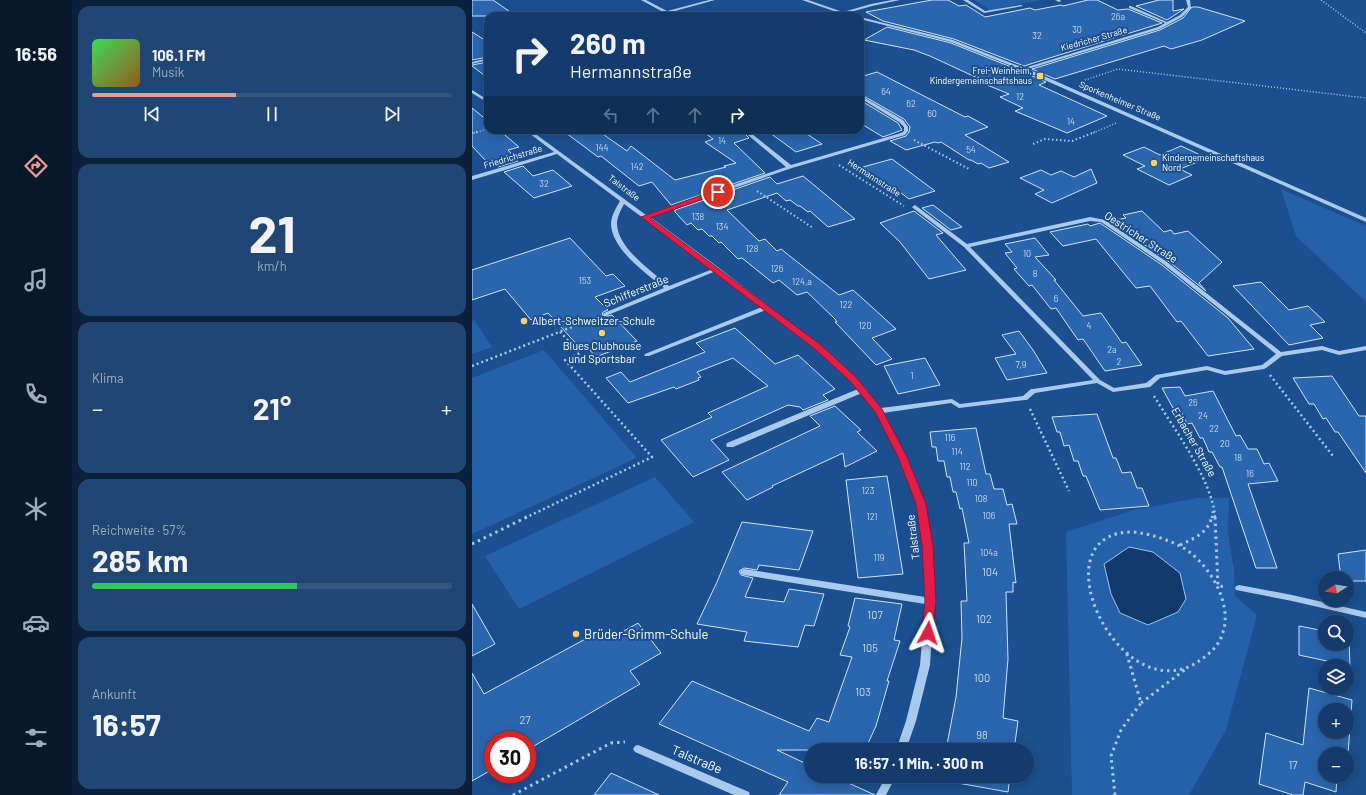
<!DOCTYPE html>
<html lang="de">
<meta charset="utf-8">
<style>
:root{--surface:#143b6b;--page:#214673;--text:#f1f3f6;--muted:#9dadc1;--line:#33557e;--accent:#e69b98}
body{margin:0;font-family:Barlow,sans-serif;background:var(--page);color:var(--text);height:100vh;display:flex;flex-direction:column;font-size:15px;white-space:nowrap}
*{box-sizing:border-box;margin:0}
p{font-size:13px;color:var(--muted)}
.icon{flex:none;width:22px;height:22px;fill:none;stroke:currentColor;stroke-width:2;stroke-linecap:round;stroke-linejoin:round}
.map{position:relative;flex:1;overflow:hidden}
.details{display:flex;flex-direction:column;gap:6px;padding:6px;background:#0b203b;width:400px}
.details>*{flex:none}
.banner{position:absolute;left:12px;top:12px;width:380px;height:122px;border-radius:12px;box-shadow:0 2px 10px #0003,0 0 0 1px var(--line);background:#143b6b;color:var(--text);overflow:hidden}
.needle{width:26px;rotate:258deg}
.controls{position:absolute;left:846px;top:571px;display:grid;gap:8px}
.controls a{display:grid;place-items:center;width:36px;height:36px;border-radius:50%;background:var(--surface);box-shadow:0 2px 10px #0003,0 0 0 1px var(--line);font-size:20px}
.speed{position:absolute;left:12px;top:731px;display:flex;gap:8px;font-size:20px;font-weight:700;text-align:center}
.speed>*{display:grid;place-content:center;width:52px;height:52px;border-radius:50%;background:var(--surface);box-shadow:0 2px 10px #0003,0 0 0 1px var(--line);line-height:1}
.speed .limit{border:6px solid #d22;background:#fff;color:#111}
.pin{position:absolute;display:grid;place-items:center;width:34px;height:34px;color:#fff;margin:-17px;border:2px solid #fff;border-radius:50%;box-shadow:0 1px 4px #0007}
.me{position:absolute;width:44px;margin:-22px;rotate:5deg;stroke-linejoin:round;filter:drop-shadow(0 0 3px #0008)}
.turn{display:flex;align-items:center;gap:14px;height:84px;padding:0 20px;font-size:18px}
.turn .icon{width:52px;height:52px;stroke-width:2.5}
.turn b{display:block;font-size:28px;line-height:34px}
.lanes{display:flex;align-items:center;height:38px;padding:0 20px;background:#0003;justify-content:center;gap:20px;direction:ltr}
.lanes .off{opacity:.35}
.big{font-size:30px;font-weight:700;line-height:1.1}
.details .card{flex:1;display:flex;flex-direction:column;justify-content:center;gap:6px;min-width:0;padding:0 14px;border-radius:12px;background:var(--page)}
.details .dial{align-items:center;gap:0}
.dial b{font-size:52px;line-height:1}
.song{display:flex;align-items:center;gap:12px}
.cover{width:48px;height:48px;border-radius:6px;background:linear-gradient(135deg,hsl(130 70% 55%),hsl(30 70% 35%))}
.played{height:4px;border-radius:2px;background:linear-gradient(90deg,var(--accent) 40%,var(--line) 40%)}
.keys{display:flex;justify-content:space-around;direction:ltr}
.heat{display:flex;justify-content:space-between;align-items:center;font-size:22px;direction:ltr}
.charge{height:6px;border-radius:3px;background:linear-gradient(90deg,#34c759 57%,var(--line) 0)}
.trip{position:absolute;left:332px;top:743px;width:230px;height:40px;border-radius:20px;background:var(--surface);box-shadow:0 2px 10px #0003,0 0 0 1px var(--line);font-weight:700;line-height:40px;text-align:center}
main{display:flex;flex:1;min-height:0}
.dock{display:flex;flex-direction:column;width:72px;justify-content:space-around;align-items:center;background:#08182b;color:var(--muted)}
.dock .icon{width:28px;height:28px}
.dock .on{color:var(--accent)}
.dock b{font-size:18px;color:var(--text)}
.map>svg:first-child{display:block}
.green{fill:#2461a8}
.water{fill:#123a6d;stroke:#9cc4f0}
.building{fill:#2a66ad;stroke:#cfe3fa;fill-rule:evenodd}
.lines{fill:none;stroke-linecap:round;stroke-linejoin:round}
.path-far3{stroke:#a9c9ee;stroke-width:1.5;stroke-dasharray:1 2;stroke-linecap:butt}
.path-far2{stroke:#a9c9ee;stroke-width:2;stroke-dasharray:1.5 2.5;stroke-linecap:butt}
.path-far1{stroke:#a9c9ee;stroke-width:2.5;stroke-dasharray:2 3;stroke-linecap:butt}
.path{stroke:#a9c9ee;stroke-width:3;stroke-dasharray:2.5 4;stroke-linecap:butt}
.minor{fill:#a9c9ee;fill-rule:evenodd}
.route{fill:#e11d48;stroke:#92132f}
.poi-dot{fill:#ffd166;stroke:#1b4f8f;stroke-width:1.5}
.labels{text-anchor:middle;stroke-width:4;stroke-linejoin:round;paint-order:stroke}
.number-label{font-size:9px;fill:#cad9ea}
.far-street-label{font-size:9px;fill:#fff;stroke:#1b4f8f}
.far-poi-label{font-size:9px;fill:#fff;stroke:#1b4f8f;text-anchor:end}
.street-label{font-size:11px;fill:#fff;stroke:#1b4f8f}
.poi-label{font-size:11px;fill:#fff;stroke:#1b4f8f;text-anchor:start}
.near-number-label{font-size:11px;fill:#cad9ea}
.near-poi-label{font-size:13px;fill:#fff;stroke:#1b4f8f;text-anchor:start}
.near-street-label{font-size:13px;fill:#fff;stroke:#1b4f8f}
</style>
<main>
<nav class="dock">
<b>16:56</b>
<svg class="icon on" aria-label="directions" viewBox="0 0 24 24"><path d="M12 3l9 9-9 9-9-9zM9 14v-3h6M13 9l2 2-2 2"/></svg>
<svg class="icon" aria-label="music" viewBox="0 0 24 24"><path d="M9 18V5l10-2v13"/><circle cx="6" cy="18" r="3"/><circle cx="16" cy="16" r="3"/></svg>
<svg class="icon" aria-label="phone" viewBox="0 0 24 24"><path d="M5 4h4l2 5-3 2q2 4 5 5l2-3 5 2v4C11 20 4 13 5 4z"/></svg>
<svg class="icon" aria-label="climate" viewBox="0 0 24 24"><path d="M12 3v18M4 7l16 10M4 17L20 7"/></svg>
<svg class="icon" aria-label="car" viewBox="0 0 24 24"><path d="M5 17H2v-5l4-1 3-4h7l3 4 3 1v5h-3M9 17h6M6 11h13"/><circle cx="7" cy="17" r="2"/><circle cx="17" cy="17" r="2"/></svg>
<svg class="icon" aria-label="filters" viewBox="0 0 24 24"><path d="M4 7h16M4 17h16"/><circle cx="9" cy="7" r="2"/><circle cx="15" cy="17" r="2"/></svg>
</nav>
<section class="details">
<div class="card">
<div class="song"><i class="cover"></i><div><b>106.1 FM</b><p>Musik</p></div></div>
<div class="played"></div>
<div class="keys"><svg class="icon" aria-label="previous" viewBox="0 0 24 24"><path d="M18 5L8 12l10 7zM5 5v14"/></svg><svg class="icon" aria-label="pause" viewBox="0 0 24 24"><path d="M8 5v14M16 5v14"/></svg><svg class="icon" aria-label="next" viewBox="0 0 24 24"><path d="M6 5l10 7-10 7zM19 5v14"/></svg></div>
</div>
<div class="card dial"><b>21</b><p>km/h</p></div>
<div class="card"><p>Klima</p>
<div class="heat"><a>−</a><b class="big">21°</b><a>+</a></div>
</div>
<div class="card"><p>Reichweite · 57%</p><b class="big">285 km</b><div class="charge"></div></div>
<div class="card"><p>Ankunft</p><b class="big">16:57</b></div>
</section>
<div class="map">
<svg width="894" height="795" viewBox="0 0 894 795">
<rect width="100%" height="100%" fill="#1b4f8f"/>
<!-- green -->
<path class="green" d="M502,0H570L518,10Z
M809,189L894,226V302L824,236Z
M2,320L20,347L0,354V321Z
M72,350L165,458L0,534V378Z
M183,477L222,522L47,609L13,556Z
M725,498H757L756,533L762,570L763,596L785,615L754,730L717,795H600L594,532L662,510Z"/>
<!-- water -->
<path class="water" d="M657,547L681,552L708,573L714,599L706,612L676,625L648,613L639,594L632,564Z"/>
<!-- building -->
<path class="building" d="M0,0H21L44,16H0Z
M460,0H476L487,6L494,5L513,17L558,8L563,10L589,5L591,6L616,0H625L646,10L656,9L690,23L552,66L482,39L411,21L394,12Z
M687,0H701V11L712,9L695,20L664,6Z
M720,7H726L773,21L730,40L699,49L692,46L583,79L560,69L688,30L711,18Z
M415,27L479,43L549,71L574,82L567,85L635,116L595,133L543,111L551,108L528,97L537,94L508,82L512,81L458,56L442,50L392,40Z
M0,32L16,42V57L0,60Z
M16,62V78L0,66V65Z
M405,72L493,117L496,116L516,127L493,135L537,162L517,168L509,163L506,164L499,160H497L469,142L466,143L463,142L434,150L418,141L434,136L437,132L438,127L432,119L388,94V77Z
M388,100L426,123L430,130L411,137L388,123Z
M0,108L16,121V130H27L47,147L36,150L46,161L26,167L19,160L15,162L0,146Z
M90,130H125L155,151L159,146L203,180L254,167L252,166L264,163L233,142L241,139L229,130H269L277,138L262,143L293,173L199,205L180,182L167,186L129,156L126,157Z
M294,130H329L350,144L324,152Z
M709,146L735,158L708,169L720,175L697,185L665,169L673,166L651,155L672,147L688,155Z
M420,159L463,191L437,199L420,186L417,187L391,167Z
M51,166L61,176L81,170L100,186L62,198L32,172Z
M619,169L625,183L580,203L563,194L572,190L548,178L569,170L579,175L589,171L602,177Z
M331,176L383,219L356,227L338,211L336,212L328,206H326L318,200L314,201L305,193L255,210L287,241L293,239L305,251L309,249L367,295L381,290L401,308L424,329L400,338L420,359L404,365L363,322H365L363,319L335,292L325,295L307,280L301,283L270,258L266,259L249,242L247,243L240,236H237L230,229L226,230L219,223L215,225L203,212V210L298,177L305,184Z
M461,205L490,227L479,230L450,208Z
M442,211L471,233L464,235L494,270L457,279L428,242L408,223Z
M670,211L692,232L699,230L702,234L716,231L750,262L727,283L734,291L696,261L638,221L654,218L651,215Z
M628,223L690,265L756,318L782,349L736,356L709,321L705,322L678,286L664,288L624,239L591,246L578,232L616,224L618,226Z
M98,238L134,276L141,274L153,286L123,297L136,310L131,312L130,315L136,316L140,315L165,341L124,357L116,348L110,350L76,313L59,320L33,289L0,300V270Z
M563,238L577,255L563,257L584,280H582L611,316L629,313L650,343L654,342L670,365L633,371L611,339L606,340L584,308L579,309L560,285L557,286L542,269L545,268L533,253L540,252L533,244Z
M789,282L817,310L836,306L853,322L838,325L851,338L817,345L761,286Z
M263,328L303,364L326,355L363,389L351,395L356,400L331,410L328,407L316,405L239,440L257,460L221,477L189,440L240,417L236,413L296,386L261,358L225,372L229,377L226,378L227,380L204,389L202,387L156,403L134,378L149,372L158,382L233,352L224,343Z
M547,331L561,350L575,373L535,380L523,358L544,354L530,335Z
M453,358L468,385L426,394L412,366Z
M860,376L887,416H894V473L866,432H863L854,418L851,419L842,404H837L821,378Z
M708,387L713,396L741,391L764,436L768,435L776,449H785L792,464L797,463L806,481L776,484L805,568H784L750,467H748L740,452H737L731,438H728L720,423L715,424L707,407L701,408L690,388Z
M363,406L389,430L385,432L405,451L373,467L371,453L300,486L301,487L275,500L250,472L348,426L338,416Z
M625,414L641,458H644L650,473L659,472L665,488H670L677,506L628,510L614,476H611L606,461H602L597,445L592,446L588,432H585L580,417Z
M504,428L514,474H518L522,489H531L535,505L540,504L545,524H537L544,583L541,582V592H534L536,659L531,718L546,721L542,750H474L484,697L490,638L489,601H495L492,543H497L490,508L488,509L484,492H481L478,477H475L472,461H466L464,447H460L458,432Z
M415,476L431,574L386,578L374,480Z
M270,522L341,531L327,570L287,565L285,570L272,568L267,571L269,575L281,578L273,597L312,602L317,589L352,594L342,626L333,625L326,647L272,641L275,632L225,624L245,582Z
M894,550V581H875V578H869L866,554Z
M383,598L430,604L422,640L428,641L415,681H417L404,726L393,750H305L339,766V776H361L403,795H307L316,782L187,724L220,681L337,731L345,718L357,722L380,657L368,655L378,627L376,626Z
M0,604L23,644L0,656Z
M166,623L189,653L158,671L168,684L55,750V740H21V769L0,781V673L12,694L130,630L136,640Z
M827,626L853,631V644H875V636L877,637L878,666L827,655Z
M837,688L880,700L876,754H853V776H865L864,792L833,782L831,795H821L787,784L794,733L831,745ZM853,710H875V732H853Z
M139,773L187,795H122Z
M469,776H538L536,792L469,780Z"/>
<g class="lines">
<!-- path-far3 -->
<path class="path-far3" d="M21,0H23
M849,0L894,33
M610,81L646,69L894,98
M2,133L16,129
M621,133L644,123"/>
<!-- path-far2 -->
<path class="path-far2" d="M0,133L6,132
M442,140L497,169
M561,144L573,139L600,141L623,132
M367,165L432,206
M285,191L341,228"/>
<!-- path-far1 -->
<path class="path-far1" d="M0,366L123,318
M798,375L861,456
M682,396C702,429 741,481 743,518
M558,409L597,491
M53,518L180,457L93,360L108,353L88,332
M740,518L741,511"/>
<!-- path -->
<path class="path" d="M743,517L746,586L754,587
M662,532C678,534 694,539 708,546C735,560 761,602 751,632C747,647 736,655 724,663C645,710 563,530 662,532Z
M0,544L55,517
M708,545C722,538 735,534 740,517
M669,703L715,668
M41,795L139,743L153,742
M643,795L639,756L649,730L669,703L654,651"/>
<!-- minor -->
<path class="minor" d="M169,0H174L195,11L237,0H243L185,16H178L191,12Z
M330,0H336L371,12L399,4L420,0H428L400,6L375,13L382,16H376Z
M491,0H496L513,11L549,5L551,6L512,13Z
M583,0H588L589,1L587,2Z
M714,0H718L719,8L710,17L688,29L556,69L894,218V222L550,70L479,42L388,19V17L481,40L552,68L686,27L693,23L657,8V6H659L695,22L708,15L716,7Z
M16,58V60L0,64V62Z
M0,90L16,100V103L0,93Z
M388,95L431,120L436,127V131L433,135L320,168L178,217L247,268L348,346L372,367L393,388L409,408L480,399L488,404L551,396L559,389H561L621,380L492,247L441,208L440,207L443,205L495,244L618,217L633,220L695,262L809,352L850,346L867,351L894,346V350L867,355L850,350L810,356L794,368L792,369L753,375L735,370L688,378L678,387L641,392L625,383L563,393L555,400H553L487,408L479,403L411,413L435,457L453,504L459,546L462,601L458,665L444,721L434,750H424L434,721L448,665L453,604L272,575L269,574L268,572L269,570L272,569L453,597L451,546L445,504L427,457L404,412L390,393L261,447H255L254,445L255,443L386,389C358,359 326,335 294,310L177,356H173L172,355L173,354L290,307L244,271L136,315H132L131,314L132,313L192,288C174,273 140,250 139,224C139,216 144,208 148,201L85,154L0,180V176L82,152L53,130H58L174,215L314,167L270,130H275L319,165L429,133L432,131V127L427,122L388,98ZM152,204L241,269L197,286C180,271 146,249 145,224C145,217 149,210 152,204ZM618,221L629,222L691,264L804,354L790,365L753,371L735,366L684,375L674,383L642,388L628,380L498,247Z
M767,585L820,595L894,612V618L820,601L764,590L763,588L764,586Z
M166,745L277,792L278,795H262L163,752L161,749L163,746Z
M414,776H424L414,795H404Z"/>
</g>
<!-- route -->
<path class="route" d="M244,190L250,192L178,218L349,345L384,377L410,409L435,457L454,504L461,546L464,601L460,636H452L450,633L453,601L450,546L444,504L426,457L403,412L378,381L343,349L169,217Z"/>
<!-- markers -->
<g class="poi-dot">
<rect x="564" y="72" width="8" height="8" rx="2"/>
<circle cx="682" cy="163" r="4"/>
<circle cx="52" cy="321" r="4"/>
<circle cx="130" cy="333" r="4"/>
<circle cx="104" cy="634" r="4"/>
</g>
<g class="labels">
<!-- number labels -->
<g class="number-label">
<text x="646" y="20">26a</text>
<text x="605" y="33">30</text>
<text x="565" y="39">32</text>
<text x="414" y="95">64</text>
<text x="548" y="100">12</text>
<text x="439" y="107">62</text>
<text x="460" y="117">60</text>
<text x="599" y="125">14</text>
<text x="250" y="144">14</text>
<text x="130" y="151">144</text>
<text x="499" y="153">54</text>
<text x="165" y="170">142</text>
<text x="72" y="187">32</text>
<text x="226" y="220">138</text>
<text x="250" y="230">134</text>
<text x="280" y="252">128</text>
<text x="555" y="257">10</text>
<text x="305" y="272">126</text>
<text x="563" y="277">8</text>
<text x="113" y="284">153</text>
<text x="330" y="285">124,a</text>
<text x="584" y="302">6</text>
<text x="374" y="308">122</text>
<text x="393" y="329">120</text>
<text x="617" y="329">4</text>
<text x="640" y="353">2a</text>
<text x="647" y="365">2</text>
<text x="549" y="368">7,9</text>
<text x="440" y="379">1</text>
<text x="721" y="406">26</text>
<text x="731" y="419">24</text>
<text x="742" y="432">22</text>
<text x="478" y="441">116</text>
<text x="753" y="447">20</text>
<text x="485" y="455">114</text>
<text x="766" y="461">18</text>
<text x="493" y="470">112</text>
<text x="778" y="477">16</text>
<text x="500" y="486">110</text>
<text x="396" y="494">123</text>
<text x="509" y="502">108</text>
<text x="517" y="519">106</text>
<text x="400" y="520">121</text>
<text x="517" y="556">104a</text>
<text x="407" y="561">119</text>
</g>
<!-- far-street labels -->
<g class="far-street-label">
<text transform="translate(622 39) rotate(-16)" y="3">Kiedricher Straße</text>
<text transform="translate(648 101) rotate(23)" y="3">Sporkenheimer Straße</text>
<text transform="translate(41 157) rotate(-17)" y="3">Friedrichstraße</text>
<text transform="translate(402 178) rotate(33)" y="3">Hermannstraße</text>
<text transform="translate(152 188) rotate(37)" y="3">Talstraße</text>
</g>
<!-- far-poi labels -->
<g class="far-poi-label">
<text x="560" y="74">Frei-Weinheim,<tspan x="560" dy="10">Kindergemeinschaftshaus</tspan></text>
<text x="690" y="161" text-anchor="start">Kindergemeinschaftshaus<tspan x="690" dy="10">Nord</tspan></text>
</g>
<!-- street labels -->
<g class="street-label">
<text transform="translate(669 237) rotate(33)" y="4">Oestricher Straße</text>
<text transform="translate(164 291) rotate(-22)" y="4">Schifferstraße</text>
<text transform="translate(722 442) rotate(60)" y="4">Erbacher Straße</text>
<text transform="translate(441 537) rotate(-97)" y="4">Talstraße</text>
</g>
<!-- poi labels -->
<g class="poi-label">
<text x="60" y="325">Albert-Schweitzer-Schule</text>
<text x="130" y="350" text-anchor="middle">Blues Clubhouse<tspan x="130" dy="13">und Sportsbar</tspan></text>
</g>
<!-- near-number labels -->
<g class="near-number-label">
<text x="518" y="576">104</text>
<text x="403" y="619">107</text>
<text x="512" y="623">102</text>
<text x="398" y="652">105</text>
<text x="510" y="682">100</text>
<text x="391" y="696">103</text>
<text x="53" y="724">27</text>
<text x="510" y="739">98</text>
<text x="821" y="769">17</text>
</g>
<!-- near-poi labels -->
<g class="near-poi-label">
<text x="112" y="639">Brüder-Grimm-Schule</text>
</g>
<!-- near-street labels -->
<g class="near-street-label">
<text transform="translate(225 759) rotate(23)" y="5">Talstraße</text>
</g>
</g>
</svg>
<div class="controls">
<a><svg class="needle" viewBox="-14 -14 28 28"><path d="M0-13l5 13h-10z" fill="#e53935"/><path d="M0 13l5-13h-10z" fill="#9dadc1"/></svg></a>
<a><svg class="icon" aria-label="search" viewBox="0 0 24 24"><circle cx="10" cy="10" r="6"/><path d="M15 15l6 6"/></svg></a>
<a><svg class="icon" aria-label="layers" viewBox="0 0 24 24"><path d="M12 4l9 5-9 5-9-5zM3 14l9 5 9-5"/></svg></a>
<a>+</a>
<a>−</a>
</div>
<div class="speed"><div class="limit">30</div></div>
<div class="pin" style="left:246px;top:192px;background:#d93025"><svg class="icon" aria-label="arrive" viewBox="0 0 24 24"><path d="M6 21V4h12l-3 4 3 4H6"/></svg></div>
<svg class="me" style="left:456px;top:633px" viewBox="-20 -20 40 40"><path d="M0-17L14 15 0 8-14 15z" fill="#e11d48" stroke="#fff" stroke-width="4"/></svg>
<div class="trip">16:57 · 1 Min. · 300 m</div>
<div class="banner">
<div class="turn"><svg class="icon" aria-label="right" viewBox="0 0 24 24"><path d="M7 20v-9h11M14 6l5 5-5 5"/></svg><div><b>260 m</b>Hermannstraße</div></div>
<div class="lanes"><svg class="icon off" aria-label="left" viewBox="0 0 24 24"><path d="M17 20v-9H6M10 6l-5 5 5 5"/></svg><svg class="icon off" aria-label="ahead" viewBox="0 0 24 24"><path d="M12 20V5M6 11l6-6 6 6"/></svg><svg class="icon off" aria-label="ahead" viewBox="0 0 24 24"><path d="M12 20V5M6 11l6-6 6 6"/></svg><svg class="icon" aria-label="right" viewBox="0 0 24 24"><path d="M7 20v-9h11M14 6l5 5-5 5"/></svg></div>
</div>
</div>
</main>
